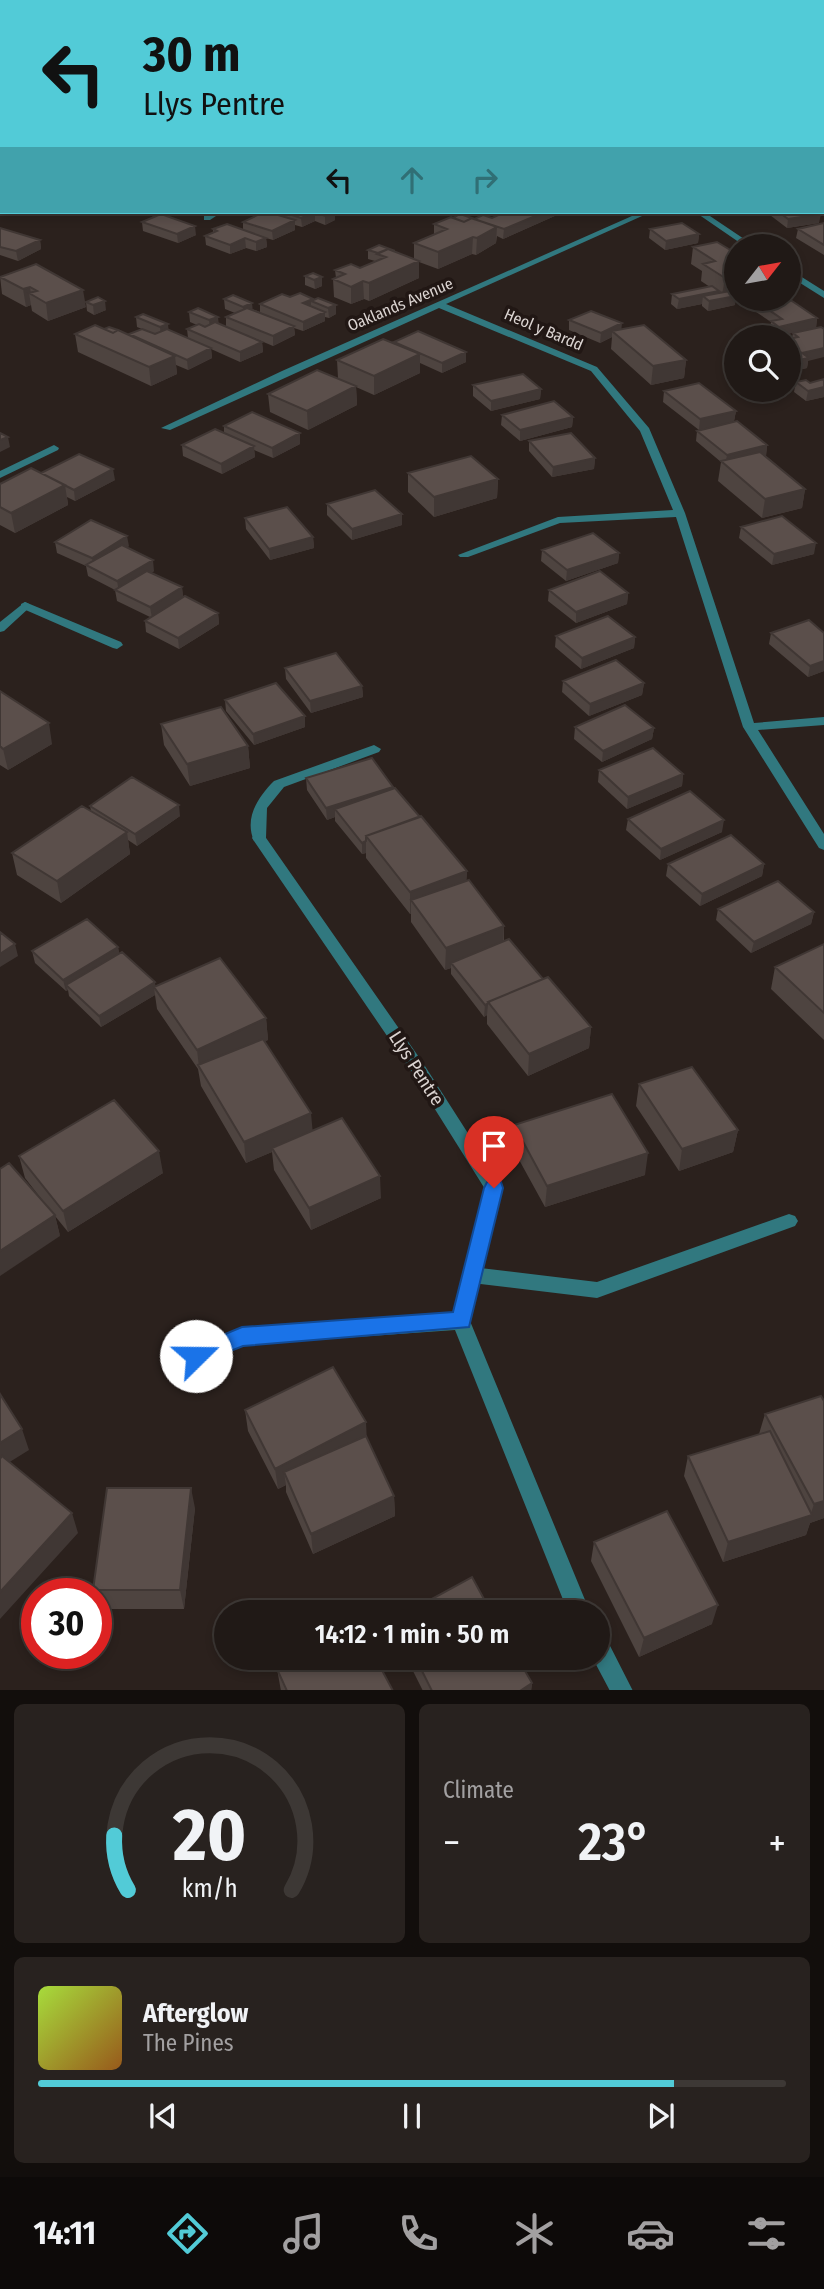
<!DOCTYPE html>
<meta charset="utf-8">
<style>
:root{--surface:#201916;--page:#28221f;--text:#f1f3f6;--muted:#a2a0a1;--line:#3d3835;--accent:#52cbd7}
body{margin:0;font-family:"Fira Sans Condensed",sans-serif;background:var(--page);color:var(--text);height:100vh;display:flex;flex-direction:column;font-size:26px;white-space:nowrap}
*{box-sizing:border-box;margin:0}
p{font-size:23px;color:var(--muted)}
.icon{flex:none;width:38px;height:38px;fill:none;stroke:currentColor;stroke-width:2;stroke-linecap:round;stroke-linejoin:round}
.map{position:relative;height:1690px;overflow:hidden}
.sheet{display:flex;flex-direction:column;gap:14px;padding:14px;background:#120e0c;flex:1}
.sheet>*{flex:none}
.top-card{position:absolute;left:0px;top:0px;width:824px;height:214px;box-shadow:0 4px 10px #0003,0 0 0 2px var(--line);background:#52cbd7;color:#111;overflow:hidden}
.needle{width:46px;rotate:59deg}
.controls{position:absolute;left:724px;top:234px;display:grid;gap:14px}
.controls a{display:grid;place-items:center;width:77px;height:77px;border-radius:50%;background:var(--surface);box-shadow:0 4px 10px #0003,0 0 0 2px var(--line);font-size:35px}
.speed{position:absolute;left:21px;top:1578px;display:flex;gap:14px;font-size:35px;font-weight:700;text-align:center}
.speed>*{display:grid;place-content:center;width:91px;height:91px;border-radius:50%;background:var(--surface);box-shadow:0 4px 10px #0003,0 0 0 2px var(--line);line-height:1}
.speed .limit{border:10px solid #d22;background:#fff;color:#111}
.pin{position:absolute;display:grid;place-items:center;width:60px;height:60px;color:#fff;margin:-72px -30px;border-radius:50% 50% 50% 0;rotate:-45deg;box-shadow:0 0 7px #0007}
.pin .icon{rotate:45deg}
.me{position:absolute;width:77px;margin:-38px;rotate:68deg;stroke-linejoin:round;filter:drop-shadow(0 0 5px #0008)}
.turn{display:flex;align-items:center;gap:24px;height:147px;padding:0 28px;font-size:32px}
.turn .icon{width:91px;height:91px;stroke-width:2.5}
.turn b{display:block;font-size:49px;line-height:60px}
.lanes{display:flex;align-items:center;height:66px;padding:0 28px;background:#0003;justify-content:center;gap:35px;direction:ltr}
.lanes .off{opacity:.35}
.big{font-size:52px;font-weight:600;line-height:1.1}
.sheet .widget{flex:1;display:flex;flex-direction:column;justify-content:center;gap:10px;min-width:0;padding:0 24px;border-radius:10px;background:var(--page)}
.sheet .dial{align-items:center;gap:0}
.dial svg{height:182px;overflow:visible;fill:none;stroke:var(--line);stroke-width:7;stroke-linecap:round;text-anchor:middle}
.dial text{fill:var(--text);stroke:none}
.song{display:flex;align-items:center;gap:21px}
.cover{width:84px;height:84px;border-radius:10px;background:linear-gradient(135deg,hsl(80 70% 55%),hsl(30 70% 35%))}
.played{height:7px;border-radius:4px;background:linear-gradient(90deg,var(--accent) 85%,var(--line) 85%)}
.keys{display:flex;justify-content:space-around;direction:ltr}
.heat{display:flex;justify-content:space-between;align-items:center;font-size:38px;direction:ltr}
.sheet .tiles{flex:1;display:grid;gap:14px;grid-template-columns:1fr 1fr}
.widget:last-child{grid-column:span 2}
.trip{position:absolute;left:214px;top:1600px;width:396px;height:70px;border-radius:35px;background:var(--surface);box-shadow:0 4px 10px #0003,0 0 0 2px var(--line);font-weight:600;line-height:70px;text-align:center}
.tab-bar{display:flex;height:112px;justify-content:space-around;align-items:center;background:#0d0a09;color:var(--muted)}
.tab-bar .icon{width:49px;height:49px}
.tab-bar .active{color:var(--accent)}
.tab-bar b{font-size:32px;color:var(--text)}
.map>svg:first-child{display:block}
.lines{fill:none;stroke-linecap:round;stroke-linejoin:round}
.service{fill:#31787f;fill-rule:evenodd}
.minor{fill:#31787f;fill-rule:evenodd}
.tertiary{fill:#31787f;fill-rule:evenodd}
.wall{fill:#4e4440}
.shaded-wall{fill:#403734}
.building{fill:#5b4f4b;stroke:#403734;stroke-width:2}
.route{fill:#1a73e8;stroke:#114b97;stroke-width:2}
.labels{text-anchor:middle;stroke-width:7;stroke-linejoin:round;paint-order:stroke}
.far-street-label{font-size:16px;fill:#dbd4d1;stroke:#211714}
.street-label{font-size:19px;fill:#dbd4d1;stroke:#211714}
</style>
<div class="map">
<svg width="824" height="1691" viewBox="0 0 824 1691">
<rect width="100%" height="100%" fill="#2b211d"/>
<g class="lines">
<!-- service -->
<path class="service" d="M54,445L59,448L58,450L0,478V471Z
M25,602L121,642L123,645L117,649L113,648L21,608V604Z
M374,745L381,749L379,752L284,787L267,808L266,838L264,841H254C244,818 258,797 274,781Z
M789,1214L795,1216L798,1221L795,1226L597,1298L472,1283L466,1281L463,1275L466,1269L472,1267L597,1282Z"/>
<!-- minor -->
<path class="minor" d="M159,0H166L167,1L158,2Z
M449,0H456L458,2H451Z
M737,0H743L745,2H738Z
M0,27L2,28V32L0,31Z
M822,54L824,55V59H822Z
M212,212H222L210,220H204V216Z
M641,212H651L446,304L597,367L649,428L685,513L754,723L824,717V725L758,730L824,834V850L819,848L743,727L676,517L560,523L468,557H460L458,555L558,517L673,510L640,431L591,371L439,308L170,430L161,428L282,371Z
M695,212H704L756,247H746Z
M789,269L824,291V298L789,276Z
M25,602L29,604V608L4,631L0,632V622Z
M259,833L264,835L423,1063L503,1188L470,1321L590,1612H568L455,1330L243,1345L173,1374L166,1371L164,1365L166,1359L242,1329L454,1313L485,1189L411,1071L254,841L252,838L254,835Z
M597,1633L605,1636L633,1691H610L592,1657H597Z"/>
<!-- tertiary -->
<path class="tertiary" d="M254,0H260L261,2H255Z
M0,195H2L0,201Z"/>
</g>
<!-- wall -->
<path class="wall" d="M65,0H135V2H70Z
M649,0H674V2H649Z
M777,0H812V2H779Z
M822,0H824V35L822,34Z
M138,212H173L164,216L196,235L178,243L143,231L142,222L155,217Z
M263,212H335V220L325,225L315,221L302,227L295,225V230L273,240L266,238L267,247L256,251L246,248L230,254L206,245L205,236L213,233V229H243V222Z
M505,212H557V215L503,239L497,236L496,243L476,255L472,254L438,269L419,262V278L369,301L364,299L351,304L334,297L333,279L336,278L335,270L360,268L375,261L368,259V250L395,252L414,259V243L434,234V224L474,219L492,218Z
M766,212H818L819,223L787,228Z
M824,223V255L796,238L798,229Z
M0,228L40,240L41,249L18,261L0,255Z
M650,229L699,234L698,243L665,250L649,238Z
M717,242L737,292L733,293L735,305L708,311L702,306V304L677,309L671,304L672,294L710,287L701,281L702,271L691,264L693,247Z
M0,276L86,307L48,321L32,311L31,305L26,307L2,294Z
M305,276L322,277V286L315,289L305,285Z
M290,297L313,299V300L318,298L336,314L329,318L325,317V321L303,331L294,328L295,335L273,346L237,331L262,342L263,352L240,362L211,349L212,358L188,370L176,365L177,374L151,386L78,352L75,334L104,329L129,335L142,329L137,327L136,317L168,324V330L188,338L187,329L197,325L190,322L189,312L218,317V323L226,327V317L235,313L225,309L224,299L252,303V309L260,312V304Z
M745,299H789L817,318L816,328L782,335V338H748L749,332L770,328L771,322L744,304Z
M86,302L106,310L94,315L87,311Z
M569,320L622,329L686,360L684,378L651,385L611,349L612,337L600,343L569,330Z
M821,327L808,361L807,368L789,372V339L792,338L793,333Z
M394,342L466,362L442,373L420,363V373L374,395L356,387L357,405L308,430L270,412L268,394L338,378L337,360L394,343Z
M824,379V397L806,401L794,392L796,382L810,383Z
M473,385L541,389L540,399L491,411L473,396Z
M664,391L736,411L734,421L699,430L663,402Z
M502,415L573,417L572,427L520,441L501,425Z
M224,426L300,433V444L273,458L254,450L255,457L222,474L183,456L182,445L224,433Z
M697,431L767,445L766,456L805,489L802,508L762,518L718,481L721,462L696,441Z
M529,441L595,458L594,469L552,477L529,451Z
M41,473L115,480L75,501L67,497L68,505L15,533L0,525V484Z
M408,473L498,479L497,498L434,517L408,492Z
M327,504L402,514V525L352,540L327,515Z
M245,518L313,537L314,548L270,560L246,529Z
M741,527L814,554L772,565L739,538Z
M55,542L129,546L127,547L154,571L151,573L182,587L183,598L218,613L219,624L179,649L146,632L145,621L150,617L117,601L115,590L88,576L86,566L57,553Z
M542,550L619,553L618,563L566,581L541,561Z
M549,590L628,593L627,604L576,623L548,601Z
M771,633H824V671L808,677L769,644Z
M556,636L635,637L634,648L581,669L555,647Z
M285,668L362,686L363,697L311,713L286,679Z
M563,681L644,683L642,695L589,716L562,692Z
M0,691L52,744L8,770L0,765Z
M225,700L305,716V727L254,745L226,711Z
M161,724L248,746L250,768L190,786L164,745Z
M575,727L654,728L652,739L602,762L574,739Z
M599,770L683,774L682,786L627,809L598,782Z
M306,778L393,787V789L467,871L466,881L504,926V941L591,1027L589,1048L528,1076L487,1024V1015L484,1017L451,974V968L445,970L411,922V914H410L366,858V853L362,854L335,821V817L327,820L307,790Z
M90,806L180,816L137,846L128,840L130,854L61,903L17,875L12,853L91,811Z
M628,819L722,832L660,860L626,830Z
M668,864H764L762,876L700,906L666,876Z
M718,909L814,912L811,924L751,953L716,920Z
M824,944V1040L771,989L775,967Z
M118,947L119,954L155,987L266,1018L268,1040L265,1041L313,1131L381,1198L311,1230L274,1170L272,1152L246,1163L201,1086L198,1069L157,1009L155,995L101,1027L69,996L68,990L66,991L35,963L32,951Z
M639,1084L738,1130L733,1152L679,1171L636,1106Z
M514,1125L645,1175L545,1207L512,1147Z
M19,1156L163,1173L68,1232L55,1216L60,1236L46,1205L25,1178Z
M824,1401V1518L810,1523L806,1535L723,1562L684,1476L688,1456L759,1434L765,1414Z
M245,1410L366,1437L394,1496L395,1516L313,1554L286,1492V1485L278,1489L248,1431Z
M195,1508L184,1609H98L96,1602V1594H94L93,1590Z
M594,1542L712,1624L639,1657L591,1561Z
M406,1657H517L532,1683L531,1691H423Z
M277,1669L393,1691H281Z"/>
<!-- shaded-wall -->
<path class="shaded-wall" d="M8,0H22L23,2H2Z
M121,0H135V2H115Z
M206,0H214L215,2H201Z
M158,212H173L159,218Z
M315,212V221L302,227L301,218Z
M335,212V220L325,225V216Z
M545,212H557V215L503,239L504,229Z
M821,214L819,223L787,228L788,219Z
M295,220V230L273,240L272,231Z
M195,226L196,235L178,243L177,234Z
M497,227L496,243L476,255L477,238Z
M699,234L698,243L665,250L666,241Z
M473,237L472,254L438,269V252Z
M245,238L246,248L230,254V245Z
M266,238L267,247L256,251V242Z
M40,240L41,249L18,261L16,251Z
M419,261V278L369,301V283Z
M737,275V292L722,295L725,278Z
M322,277V286L315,289L314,280Z
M363,281L364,299L351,304V287Z
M30,287L31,294L29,293L31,305L26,307L23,289Z
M83,290L86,307L48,321L46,303Z
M719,291L718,299L736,296L735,305L708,311L709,301L703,296L702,304L677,309L679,299Z
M313,299V302L311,301V309L303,303Z
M105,301L106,310L94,315L93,305Z
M252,303L253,312L244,316L243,307Z
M336,305V314L329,318L328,308Z
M325,312V321L303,331V322Z
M218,317L219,326L210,330L209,320Z
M817,318L816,328L782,335V338H759L778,334L779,327Z
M622,323L621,333L612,331V337L600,343L601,333Z
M168,324L169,334L161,337L160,327Z
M294,326L295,335L273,346V336Z
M262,342L263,352L240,362V352Z
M211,348L212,358L188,370L187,360Z
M824,348V357L808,361L807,368L789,372L790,363L802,353Z
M466,352V362L442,373V363Z
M420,354V373L374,395V376Z
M175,356L177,374L151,386L149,367Z
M686,360L684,378L651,385L653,366Z
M356,386L357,405L308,430L307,411Z
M824,387V397L806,401L808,391Z
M541,389L540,399L491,411V401Z
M736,411L734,421L699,430L700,419Z
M573,417L572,427L520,441V430Z
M300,433V444L273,458L272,448Z
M8,437L10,447L0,452V440Z
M767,445L766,456L725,465L727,455Z
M254,446L255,457L222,474L221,464Z
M595,458L594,469L552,477L553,467Z
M113,469L115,480L75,501L74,490Z
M498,479L497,498L434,517V497Z
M65,485L68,505L15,533L11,513Z
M805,489L802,508L762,518L765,499Z
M402,514V525L352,540V529Z
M127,536L129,546L94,569L92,558Z
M313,537L314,548L270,560L269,549Z
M816,543L814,554L772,565L774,554Z
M619,553L618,563L566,581L567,570Z
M153,560L154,571L119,592L117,581Z
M182,587L183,598L152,618L150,607Z
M628,593L627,604L576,623V612Z
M218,613L219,624L179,649L178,638Z
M635,637L634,648L581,669L582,658Z
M824,661V671L808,677L810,666Z
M644,683L642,695L589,716L590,704Z
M362,686L363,697L311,713L310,701Z
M305,716V727L254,745L253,734Z
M49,723L52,744L8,770L3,749Z
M654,728L652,739L602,762L603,751Z
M248,746L250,768L190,786L187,764Z
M683,774L682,786L627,809L628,797Z
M393,787V799L335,809V817L327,820L326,808Z
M179,805L180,816L137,846L135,834Z
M724,820L722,832L660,860L661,849Z
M127,832L130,854L61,903L57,881Z
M366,841V853L362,854V843Z
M764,864L762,876L700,906L702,894Z
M467,871L466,893L411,900V914H410V892Z
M814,912L811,924L751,953L754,942Z
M504,926L503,948L451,963V968L445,970L446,948Z
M15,944L18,956L0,967V954Z
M118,947L120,959L66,985L68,990L66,991L63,980Z
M155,982L156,991L154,987L155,995L101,1027L99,1016Z
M488,1004L487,1015L484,1017L485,1005Z
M266,1018L268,1040L201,1071L199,1067L197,1050Z
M591,1027L589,1048L528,1076L529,1054Z
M311,1113L313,1135L272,1148V1152L246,1163L244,1142Z
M738,1130L733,1152L679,1171L682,1149Z
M159,1151L163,1173L68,1232L63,1211Z
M648,1153L645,1175L545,1207L547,1186Z
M380,1176L381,1198L311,1230L309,1208Z
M55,1215L60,1236L0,1276V1251Z
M366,1422L367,1443L284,1472L286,1485L278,1489L275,1469Z
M22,1429L29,1450L0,1468V1443Z
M191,1488L195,1508L184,1609L180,1590Z
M394,1496L395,1516L313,1554L311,1534Z
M824,1501V1518L810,1523L806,1535L723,1562L728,1542L810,1516L814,1504Z
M72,1513L78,1533L0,1619V1592Z
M718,1605L712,1624L639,1657L644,1638Z
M532,1683L531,1691H520Z"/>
<!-- building -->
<path class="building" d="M94,0H121L115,2H102Z
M181,0H188L195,2H175Z
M293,0H318V2H292Z
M322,0H338L337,2H321Z
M343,0H373L372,2H343Z
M427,0H437L439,2H410Z
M510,0H537L534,2Z
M686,0H715L716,2H688Z
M822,4L824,5V19H822Z
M822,79L824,80V98L822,99Z
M264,212H268L295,220L272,231L243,222Z
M283,212H334L325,216L315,212L301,218Z
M505,212H545L504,229L474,219L483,215L492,218Z
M779,212H818L821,214L788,219Z
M161,214L195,226L177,234L142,222Z
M460,214L472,218L464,222L453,218Z
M451,217L464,222L472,218L497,227L477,238L473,237L438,252L414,243L447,229L434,224Z
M682,223L699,234L666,241L650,229Z
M824,223V245L798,229Z
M227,224L266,238L256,242L245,238L230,245L205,236L217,231L213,229Z
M0,228L40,240L16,251L0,247Z
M717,242L737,254V275L725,278L703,264L715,261L693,247Z
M379,245L395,251L388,249L378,253L368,250Z
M388,249L419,261L369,283L363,281L351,287L333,279L345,274L335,270L351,264L360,268L386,257L377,254Z
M36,264L83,290L46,303L29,293L37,291L30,287L23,289L0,277Z
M313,273L322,277L314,280L305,276Z
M712,286L719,291L679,299L672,294Z
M730,291L736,296L709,301L703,296Z
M300,293L313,299L303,303L325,312L303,322L260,304L282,294L290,297Z
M233,295L252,303L243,307L224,299Z
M98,297L105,301L93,305L86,302Z
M318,298L336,305L328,308L311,301Z
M753,299H789L817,318L779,327L771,321L782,319Z
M198,308L218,317L209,320L189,312Z
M247,308L294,326L273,336L226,317Z
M591,311L622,323L601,333L569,320Z
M143,314L168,324L160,327L136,317Z
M215,322L262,342L240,352L187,329L199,324L205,327Z
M95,325L113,333L118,330L175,356L149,367L75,334Z
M644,325L686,360L653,366L612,331Z
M109,327L118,330L113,333L104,329Z
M775,327L783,334L756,338L749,332Z
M821,327L824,329V348L802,353L789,344V339L798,337L793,333Z
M142,329L155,334L167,329L211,348L187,360L129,334Z
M418,331L466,352L442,363L394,342Z
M383,339L420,354L374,376L337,360Z
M802,353L809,358L789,362V356Z
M317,370L356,386L307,411L268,394Z
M523,374L541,389L491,401L473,385Z
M824,379V387L808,391L796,382L806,380L810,383Z
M699,383L736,411L700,419L664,391Z
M554,401L573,417L520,430L502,415Z
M252,412L300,433L272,448L224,426Z
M737,421L767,445L727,455L697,431Z
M215,429L254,446L221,464L182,445Z
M0,433L8,437L0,440Z
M571,433L595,458L553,467L529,441Z
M760,452L805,489L765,499L721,461Z
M79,454L113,469L74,490L41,473Z
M471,456L498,479L434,497L408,473Z
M31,468L65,485L11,513L0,507V484Z
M375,490L402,514L352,529L327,504Z
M287,507L313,537L269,549L245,518Z
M782,516L816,543L774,554L741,527Z
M91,520L127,536L92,558L55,542Z
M593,533L619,553L567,570L542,550Z
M122,545L153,560L117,581L86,565Z
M147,571L182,587L150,607L115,590Z
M600,571L628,593L576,612L549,590Z
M185,596L218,613L178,638L145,621Z
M608,616L635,637L582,658L556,636Z
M809,620L824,633V661L810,666L771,633Z
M336,653L362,686L310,701L285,668Z
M616,660L644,683L590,704L563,681Z
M276,683L305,716L253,734L225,700Z
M0,691L49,723L3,749L0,746Z
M625,705L654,728L603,751L575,727Z
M221,707L248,746L187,764L161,724Z
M653,748L683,774L628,797L599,770Z
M372,758L393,787L326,808L306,778Z
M132,777L179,805L135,834L90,806Z
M395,788L420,817L366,836V841L362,843L335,809Z
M690,791L724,820L661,849L628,819Z
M82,806L127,832L57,881L12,853Z
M421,816L467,871L410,892L366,836Z
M731,835L764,864L702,894L668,864Z
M469,880L504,926L446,948L411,900Z
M778,881L814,912L754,942L718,909Z
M87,919L118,947L63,980L32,951Z
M0,932L15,944L0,954Z
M509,939L543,979L488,1002L489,1003L485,1005L451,963Z
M824,944V1013L775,967Z
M122,952L155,982L99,1016L66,985Z
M220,958L266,1018L197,1050L154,987Z
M548,977L591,1027L529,1054L488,1002Z
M263,1039L311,1113L244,1142L198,1065Z
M692,1067L738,1130L682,1149L639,1084Z
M612,1094L648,1153L547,1186L514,1125Z
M114,1100L159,1151L63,1211L19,1156Z
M342,1118L380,1176L309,1208L272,1148Z
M9,1163L55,1215L0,1251V1169Z
M333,1367L366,1422L275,1469L245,1410Z
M0,1394L22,1429L0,1443Z
M821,1396L824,1401V1501L814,1504L765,1414Z
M770,1431L812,1515L728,1542L688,1456Z
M366,1436L394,1496L311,1534L284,1472Z
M2,1456L72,1513L0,1592V1459Z
M107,1488H191L180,1590H93Z
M667,1511L718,1605L644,1638L594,1542Z
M472,1577L491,1612H408Z
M298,1657H375L393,1691H287L277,1669Z
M415,1657H517L532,1683L520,1691H432Z"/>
<!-- route -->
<path class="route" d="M494,1180L501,1182L503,1188L469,1327L243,1346L196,1365L189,1362L186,1356L189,1349L242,1327L453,1312L484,1188L487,1182Z"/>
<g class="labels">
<!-- far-street labels -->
<g class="far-street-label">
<text transform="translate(400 304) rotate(-23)" y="6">Oaklands Avenue</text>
<text transform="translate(544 329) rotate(23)" y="6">Heol y Bardd</text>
</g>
<!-- street labels -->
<g class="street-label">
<text transform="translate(417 1068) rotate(57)" y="7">Llys Pentre</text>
</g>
</g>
</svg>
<div class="controls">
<a><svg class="needle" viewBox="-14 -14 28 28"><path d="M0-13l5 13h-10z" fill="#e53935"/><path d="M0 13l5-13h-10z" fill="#a2a0a1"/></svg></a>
<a><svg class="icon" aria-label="search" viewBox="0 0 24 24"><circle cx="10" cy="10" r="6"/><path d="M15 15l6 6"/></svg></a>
</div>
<div class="speed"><div class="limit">30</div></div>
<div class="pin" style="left:494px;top:1188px;background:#d93025"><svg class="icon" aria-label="arrive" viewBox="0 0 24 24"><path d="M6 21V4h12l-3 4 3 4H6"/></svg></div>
<svg class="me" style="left:196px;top:1356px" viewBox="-20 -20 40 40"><circle r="19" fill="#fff"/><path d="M0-13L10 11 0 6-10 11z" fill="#1a73e8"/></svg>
<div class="trip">14:12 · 1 min · 50 m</div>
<div class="top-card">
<div class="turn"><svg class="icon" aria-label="left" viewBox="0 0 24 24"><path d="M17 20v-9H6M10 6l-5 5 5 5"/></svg><div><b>30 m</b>Llys Pentre</div></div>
<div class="lanes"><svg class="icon" aria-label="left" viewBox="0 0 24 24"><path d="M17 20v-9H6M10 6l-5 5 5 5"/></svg><svg class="icon off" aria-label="ahead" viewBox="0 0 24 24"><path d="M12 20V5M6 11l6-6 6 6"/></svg><svg class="icon off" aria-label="right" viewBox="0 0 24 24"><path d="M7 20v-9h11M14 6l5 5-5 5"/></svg></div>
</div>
</div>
<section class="sheet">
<div class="tiles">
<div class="widget dial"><svg viewBox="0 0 100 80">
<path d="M14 69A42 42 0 1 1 86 69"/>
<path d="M14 69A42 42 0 0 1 8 45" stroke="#52cbd7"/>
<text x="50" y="56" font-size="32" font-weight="700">20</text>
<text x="50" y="72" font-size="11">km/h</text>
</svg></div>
<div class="widget"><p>Climate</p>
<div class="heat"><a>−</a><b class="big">23°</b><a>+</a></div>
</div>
<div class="widget">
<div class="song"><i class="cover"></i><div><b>Afterglow</b><p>The Pines</p></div></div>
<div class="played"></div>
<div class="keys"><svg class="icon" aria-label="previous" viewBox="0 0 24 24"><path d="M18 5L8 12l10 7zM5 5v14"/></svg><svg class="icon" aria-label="pause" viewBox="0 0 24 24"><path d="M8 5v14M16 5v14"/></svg><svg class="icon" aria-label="next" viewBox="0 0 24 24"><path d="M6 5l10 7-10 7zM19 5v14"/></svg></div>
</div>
</div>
</section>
<nav class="tab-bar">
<b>14:11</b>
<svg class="icon active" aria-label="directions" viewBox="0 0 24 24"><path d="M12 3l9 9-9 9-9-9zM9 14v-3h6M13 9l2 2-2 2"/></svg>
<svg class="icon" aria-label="music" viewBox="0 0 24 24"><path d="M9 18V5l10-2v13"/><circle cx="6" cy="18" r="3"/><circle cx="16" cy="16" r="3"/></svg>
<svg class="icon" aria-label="phone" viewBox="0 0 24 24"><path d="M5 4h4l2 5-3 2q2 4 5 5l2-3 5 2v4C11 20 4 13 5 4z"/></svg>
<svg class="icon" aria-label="climate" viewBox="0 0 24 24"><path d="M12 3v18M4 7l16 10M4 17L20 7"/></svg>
<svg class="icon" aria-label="car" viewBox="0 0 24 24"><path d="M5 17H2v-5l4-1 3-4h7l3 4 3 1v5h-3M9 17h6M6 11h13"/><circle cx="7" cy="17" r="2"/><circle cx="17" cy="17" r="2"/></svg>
<svg class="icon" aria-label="filters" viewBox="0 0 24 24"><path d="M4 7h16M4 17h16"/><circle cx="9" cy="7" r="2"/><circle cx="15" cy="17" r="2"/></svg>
</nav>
